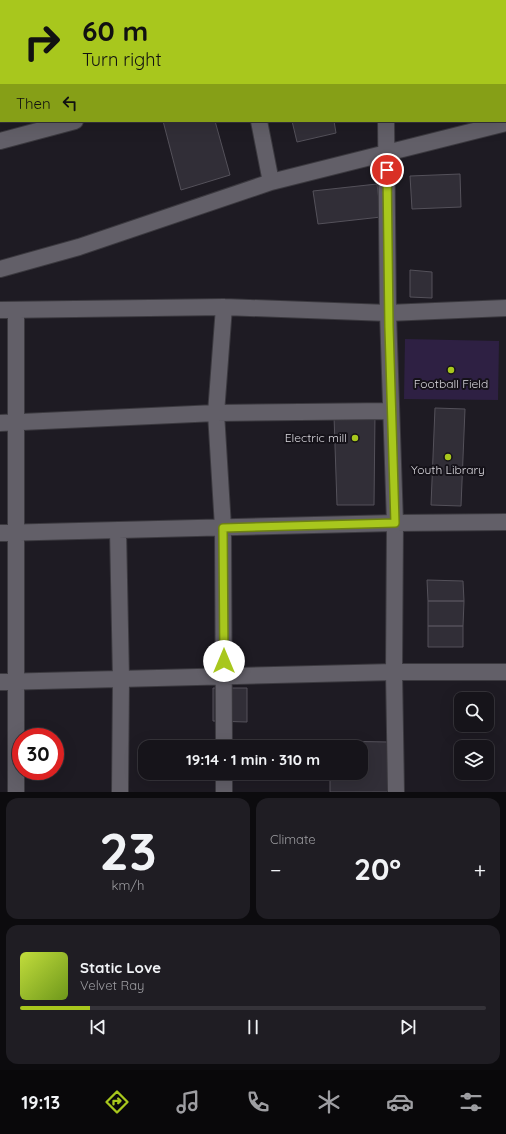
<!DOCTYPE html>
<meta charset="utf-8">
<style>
:root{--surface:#16141a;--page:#1f1d23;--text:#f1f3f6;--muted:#9e9ea2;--line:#353339;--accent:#a8c71d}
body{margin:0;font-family:Quicksand,sans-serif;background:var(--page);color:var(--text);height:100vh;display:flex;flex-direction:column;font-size:15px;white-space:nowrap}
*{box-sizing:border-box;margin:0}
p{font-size:13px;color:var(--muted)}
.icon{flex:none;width:22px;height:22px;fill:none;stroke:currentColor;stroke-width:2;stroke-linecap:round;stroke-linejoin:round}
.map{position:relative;height:792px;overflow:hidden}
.panel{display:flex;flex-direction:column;gap:6px;padding:6px;background:#0c0b0e;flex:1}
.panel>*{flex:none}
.hud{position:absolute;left:0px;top:0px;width:506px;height:122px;box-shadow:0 4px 16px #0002,0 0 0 1px var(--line);background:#a8c71d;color:#111;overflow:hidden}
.controls{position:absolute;left:454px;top:692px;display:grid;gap:8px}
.controls a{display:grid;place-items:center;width:40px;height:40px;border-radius:8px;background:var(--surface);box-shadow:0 4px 16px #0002,0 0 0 1px var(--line);font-size:20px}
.speed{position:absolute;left:12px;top:728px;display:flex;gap:8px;font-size:20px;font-weight:700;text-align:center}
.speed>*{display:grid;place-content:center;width:52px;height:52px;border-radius:50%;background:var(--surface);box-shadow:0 4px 16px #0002,0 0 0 1px var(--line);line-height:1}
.speed .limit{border:6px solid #d22;background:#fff;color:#111}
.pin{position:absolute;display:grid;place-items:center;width:34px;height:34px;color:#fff;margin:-17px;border:2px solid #fff;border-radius:50%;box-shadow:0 1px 4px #0007}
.me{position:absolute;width:44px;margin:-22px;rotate:0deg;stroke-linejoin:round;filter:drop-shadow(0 0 3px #0008)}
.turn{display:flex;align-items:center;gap:14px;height:84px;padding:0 16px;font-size:18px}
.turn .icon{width:52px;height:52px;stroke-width:2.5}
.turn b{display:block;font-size:28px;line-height:34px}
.then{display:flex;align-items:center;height:38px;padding:0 16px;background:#0003;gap:8px;font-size:15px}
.big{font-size:30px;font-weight:800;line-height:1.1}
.panel .widget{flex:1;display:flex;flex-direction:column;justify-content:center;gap:6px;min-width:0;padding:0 14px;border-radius:12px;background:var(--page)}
.panel .dial{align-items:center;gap:0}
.dial b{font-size:52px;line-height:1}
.song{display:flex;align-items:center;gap:12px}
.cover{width:48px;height:48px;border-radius:6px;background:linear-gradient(135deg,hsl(70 70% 55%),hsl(80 70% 35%))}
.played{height:4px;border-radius:2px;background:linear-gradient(90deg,var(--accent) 15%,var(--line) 15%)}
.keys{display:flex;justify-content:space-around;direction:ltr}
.heat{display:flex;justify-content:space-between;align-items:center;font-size:22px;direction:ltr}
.panel .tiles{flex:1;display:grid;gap:6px;grid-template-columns:1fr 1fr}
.widget:last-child{grid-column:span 2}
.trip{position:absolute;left:138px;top:740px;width:230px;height:40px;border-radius:12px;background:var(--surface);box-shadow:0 4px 16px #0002,0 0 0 1px var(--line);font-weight:800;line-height:40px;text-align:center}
.tab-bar{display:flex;height:64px;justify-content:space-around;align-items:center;background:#09080a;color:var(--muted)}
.tab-bar .icon{width:28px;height:28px}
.tab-bar .active{color:var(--accent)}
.tab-bar b{font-size:18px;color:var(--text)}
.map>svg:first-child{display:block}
.green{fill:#2e2043}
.building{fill:#312e37;stroke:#54515a}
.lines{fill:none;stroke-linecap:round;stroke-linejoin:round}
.minor-casing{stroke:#3b393f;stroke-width:18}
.minor{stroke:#625f68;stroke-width:16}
.route-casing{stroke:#6d8113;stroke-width:10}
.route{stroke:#a8c71d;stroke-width:7}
.poi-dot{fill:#a8c71d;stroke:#151219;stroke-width:1.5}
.labels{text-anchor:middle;stroke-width:4;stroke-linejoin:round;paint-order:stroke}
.poi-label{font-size:12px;fill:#dbd9df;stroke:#151219}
</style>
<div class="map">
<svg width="506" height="792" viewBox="0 0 506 792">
<rect width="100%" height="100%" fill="#1e1b23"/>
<!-- green -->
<path class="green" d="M405,339L499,341L498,400L404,399Z"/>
<!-- building -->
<path class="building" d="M163,121H215L230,175L181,190Z
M292,121H334L336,133L297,142Z
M460,174L461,207L412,209L410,176Z
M377,184L381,217L318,224L313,191Z
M410,270L432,272V298L410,297Z
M435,408L465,409L461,506L431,505Z
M375,413L374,505H337L334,416Z
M427,580L463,581L464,601H428Z
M428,601H464L463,626H428Z
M428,626H463V647H428Z
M213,688H247V722L213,721Z
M330,741L389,742L388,792H330V773H361V747H330Z"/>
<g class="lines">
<!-- minor casing -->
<g class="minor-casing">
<path id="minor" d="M234,0V1
M380,0V1
M259,121L271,182
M386,121L388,313L395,523L394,672L396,792
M0,141L75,121
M0,269L79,247L271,182L506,123
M224,307L216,413L223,527L224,747
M0,310L224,307L388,313L506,308
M16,310V792
M0,423L216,413L391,411
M118,530L121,679L120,792
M0,533L395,523L506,522
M0,682L394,672H506
M224,773V792"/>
</g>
<!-- minor -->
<use href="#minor" class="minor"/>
</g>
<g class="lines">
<!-- route casing -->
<g class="route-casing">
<path id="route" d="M224,661L223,528L395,523L389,327L387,170"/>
</g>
<!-- route -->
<use href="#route" class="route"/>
</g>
<!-- markers -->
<g class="poi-dot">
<circle cx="451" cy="370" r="4"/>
<circle cx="355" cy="438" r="4"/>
<circle cx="448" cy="457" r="4"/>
</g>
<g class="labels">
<!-- poi labels -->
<g class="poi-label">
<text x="451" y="388">Football Field</text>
<text x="347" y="442" text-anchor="end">Electric mill</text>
<text x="448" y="474">Youth Library</text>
</g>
</g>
</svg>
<div class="controls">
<a><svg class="icon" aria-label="search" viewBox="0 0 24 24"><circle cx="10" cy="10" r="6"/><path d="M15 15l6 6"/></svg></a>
<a><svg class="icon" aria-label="layers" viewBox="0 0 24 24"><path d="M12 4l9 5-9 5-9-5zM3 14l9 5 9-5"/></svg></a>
</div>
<div class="speed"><div class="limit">30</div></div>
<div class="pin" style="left:387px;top:170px;background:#d93025"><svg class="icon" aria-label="arrive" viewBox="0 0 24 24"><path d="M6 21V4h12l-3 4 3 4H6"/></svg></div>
<svg class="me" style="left:224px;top:661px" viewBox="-20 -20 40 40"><circle r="19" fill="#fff"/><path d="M0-13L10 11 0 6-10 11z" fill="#a8c71d"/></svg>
<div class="trip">19:14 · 1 min · 310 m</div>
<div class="hud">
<div class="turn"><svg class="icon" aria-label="right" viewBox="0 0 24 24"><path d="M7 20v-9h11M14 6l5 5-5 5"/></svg><div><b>60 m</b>Turn right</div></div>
<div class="then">Then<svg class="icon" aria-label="left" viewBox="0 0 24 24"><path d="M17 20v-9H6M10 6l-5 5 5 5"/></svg></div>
</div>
</div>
<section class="panel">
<div class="tiles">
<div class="widget dial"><b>23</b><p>km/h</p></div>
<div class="widget"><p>Climate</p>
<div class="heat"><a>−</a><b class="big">20°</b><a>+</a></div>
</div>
<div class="widget">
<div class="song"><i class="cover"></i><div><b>Static Love</b><p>Velvet Ray</p></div></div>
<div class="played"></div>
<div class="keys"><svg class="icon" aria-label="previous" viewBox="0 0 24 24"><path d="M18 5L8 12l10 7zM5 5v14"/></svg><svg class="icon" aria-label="pause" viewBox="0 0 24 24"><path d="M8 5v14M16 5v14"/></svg><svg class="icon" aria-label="next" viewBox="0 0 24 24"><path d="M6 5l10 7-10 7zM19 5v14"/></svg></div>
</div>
</div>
</section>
<nav class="tab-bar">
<b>19:13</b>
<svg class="icon active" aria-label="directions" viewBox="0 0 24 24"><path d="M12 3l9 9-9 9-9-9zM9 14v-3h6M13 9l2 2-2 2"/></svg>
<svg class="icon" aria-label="music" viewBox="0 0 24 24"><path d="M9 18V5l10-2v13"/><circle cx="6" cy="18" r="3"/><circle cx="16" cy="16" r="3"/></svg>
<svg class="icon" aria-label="phone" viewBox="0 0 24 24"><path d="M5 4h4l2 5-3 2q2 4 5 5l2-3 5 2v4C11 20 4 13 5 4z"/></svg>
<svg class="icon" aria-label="climate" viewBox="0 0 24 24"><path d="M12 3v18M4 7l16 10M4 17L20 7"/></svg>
<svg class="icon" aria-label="car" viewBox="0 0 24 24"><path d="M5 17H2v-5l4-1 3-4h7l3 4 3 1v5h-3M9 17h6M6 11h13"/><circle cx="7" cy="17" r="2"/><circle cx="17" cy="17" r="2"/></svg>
<svg class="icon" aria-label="filters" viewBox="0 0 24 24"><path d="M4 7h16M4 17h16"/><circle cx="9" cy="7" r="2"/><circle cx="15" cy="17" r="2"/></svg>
</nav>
